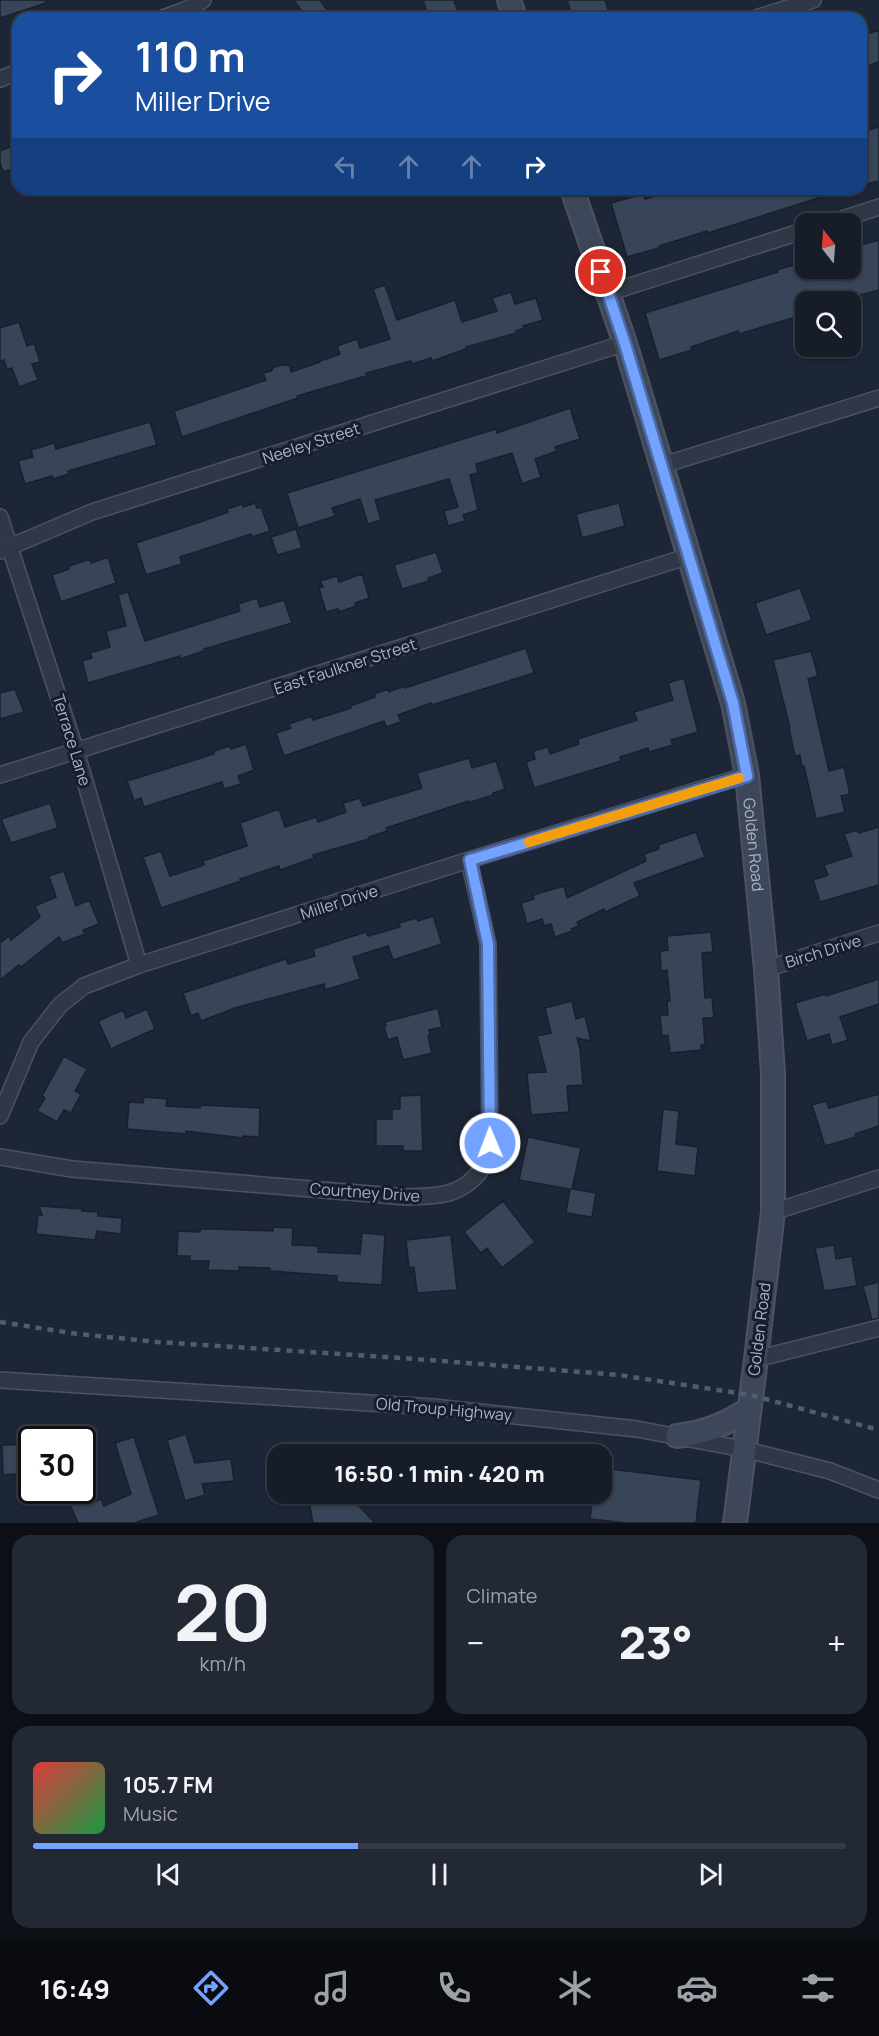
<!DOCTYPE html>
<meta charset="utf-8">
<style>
:root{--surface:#161c28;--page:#232934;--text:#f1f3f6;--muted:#9ea1a8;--line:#353a45;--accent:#74a3ff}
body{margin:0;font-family:Manrope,sans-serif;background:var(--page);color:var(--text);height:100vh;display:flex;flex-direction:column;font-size:22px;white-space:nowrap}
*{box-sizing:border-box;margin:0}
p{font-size:20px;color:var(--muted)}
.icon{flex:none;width:33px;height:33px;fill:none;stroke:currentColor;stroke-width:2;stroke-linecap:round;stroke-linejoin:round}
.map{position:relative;height:1523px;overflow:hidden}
.drawer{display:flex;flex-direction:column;gap:12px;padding:12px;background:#0c0f16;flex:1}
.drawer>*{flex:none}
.top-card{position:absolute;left:12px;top:12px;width:855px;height:183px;border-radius:18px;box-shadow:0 2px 4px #0004,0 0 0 2px var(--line);background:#1a4fa0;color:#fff;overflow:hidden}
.needle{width:39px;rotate:343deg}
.tools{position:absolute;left:795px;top:213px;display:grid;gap:12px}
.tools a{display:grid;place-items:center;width:66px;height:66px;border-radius:12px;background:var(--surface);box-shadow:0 2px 4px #0004,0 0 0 2px var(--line);font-size:30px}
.speed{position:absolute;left:18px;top:1426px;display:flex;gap:12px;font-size:30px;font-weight:700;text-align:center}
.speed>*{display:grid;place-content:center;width:78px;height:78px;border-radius:50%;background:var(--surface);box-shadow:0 2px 4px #0004,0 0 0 2px var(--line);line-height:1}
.speed .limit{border:3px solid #111;border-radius:9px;background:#fff;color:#111}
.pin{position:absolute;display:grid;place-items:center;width:51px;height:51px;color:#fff;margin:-26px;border:3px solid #fff;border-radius:50%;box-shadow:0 2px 6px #0007}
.me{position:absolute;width:66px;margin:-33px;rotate:359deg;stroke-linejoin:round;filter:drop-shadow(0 0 4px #0008)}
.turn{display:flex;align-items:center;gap:21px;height:126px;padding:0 24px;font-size:27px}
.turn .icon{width:78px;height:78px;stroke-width:2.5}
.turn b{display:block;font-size:42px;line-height:51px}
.lanes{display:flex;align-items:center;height:57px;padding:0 24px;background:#0003;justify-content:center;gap:30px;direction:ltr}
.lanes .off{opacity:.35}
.big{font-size:45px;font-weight:800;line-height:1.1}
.drawer .card{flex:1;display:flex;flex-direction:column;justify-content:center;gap:9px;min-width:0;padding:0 21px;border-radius:18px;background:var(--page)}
.drawer .dial{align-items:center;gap:0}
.dial b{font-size:78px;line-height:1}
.song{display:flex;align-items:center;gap:18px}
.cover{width:72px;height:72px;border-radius:9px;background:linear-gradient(135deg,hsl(0 70% 55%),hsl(140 70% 35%))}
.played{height:6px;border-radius:3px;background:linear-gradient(90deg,var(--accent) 40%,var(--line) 40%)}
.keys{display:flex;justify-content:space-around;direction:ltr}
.heat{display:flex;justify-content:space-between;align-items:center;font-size:33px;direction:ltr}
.drawer .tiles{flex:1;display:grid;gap:12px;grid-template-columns:1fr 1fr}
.card:last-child{grid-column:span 2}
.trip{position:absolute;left:267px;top:1444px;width:345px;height:60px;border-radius:18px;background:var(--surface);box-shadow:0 2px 4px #0004,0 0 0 2px var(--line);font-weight:800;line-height:60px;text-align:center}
.tab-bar{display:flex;height:96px;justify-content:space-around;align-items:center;background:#090b10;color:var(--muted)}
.tab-bar .icon{width:42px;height:42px}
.tab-bar .on{color:var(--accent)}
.tab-bar b{font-size:27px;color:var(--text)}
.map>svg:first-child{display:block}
.building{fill:#384457;stroke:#18202d;stroke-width:1.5}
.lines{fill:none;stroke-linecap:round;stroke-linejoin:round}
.street-casing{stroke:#4b5362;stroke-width:18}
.secondary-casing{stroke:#4b5362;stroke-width:26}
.street{stroke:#303847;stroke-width:15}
.secondary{stroke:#3e475a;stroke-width:22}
.rail{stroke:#515c6e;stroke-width:4.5;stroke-dasharray:6 6;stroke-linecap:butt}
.route-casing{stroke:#4b6aa6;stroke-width:15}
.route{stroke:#74a3ff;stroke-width:10}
.slow{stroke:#f59e0b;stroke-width:10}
.labels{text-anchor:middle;stroke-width:6;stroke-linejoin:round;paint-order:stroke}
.street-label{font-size:16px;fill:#a9b3c4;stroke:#161e2b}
</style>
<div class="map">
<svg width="879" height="1523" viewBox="0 0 879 1523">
<rect width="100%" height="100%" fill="#1d2636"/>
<!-- building -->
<path class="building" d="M0,0H45L46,3L0,18Z
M294,0H320L327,10L315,18H306Z
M423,0H454L460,18H429Z
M567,0H605L611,18H573Z
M879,30V62L861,68V36Z
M879,127V181L866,184L861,166V132Z
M18,144V167L3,172L0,162V151Z
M677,189H837V192L708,233L707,231L659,246V248L627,257L611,203L643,194L645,199Z
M879,240V290L833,302H806V314L739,334L738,331L691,347L692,350L659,360L645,313L778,272L777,270L797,264L806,263V268H850V248Z
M385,285L397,320L455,300L462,322L497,311L492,298L511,292L515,304L536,298L543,320L523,326L524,328L516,331V333L466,347V349L432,361L431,358L412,364L411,361L366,373V376L297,396L298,398L182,437L174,411L266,380L263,373L271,371L274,367L282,365L290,366L291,372L320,362V361L340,354L337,346L357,339L360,348L390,339L373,289Z
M19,322L27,346L34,343L40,362L32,364L38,380L19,387L12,368L7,369L4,360L0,361V328Z
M570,408L580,439L555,447L557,451L535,459L541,477L522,484L512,453L476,464L478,473L470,475L478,510L463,515L465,521L448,526L444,511L458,507L449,479L375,500L381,520L368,524L360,499L332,508L335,516L298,528L287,493L496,429L497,433Z
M150,422L157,445L68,471L69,474L53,479L52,476L25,484L18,461L33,457L31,450L54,443L56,449Z
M255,503L257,508L261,507L270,531L252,537L251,534L180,557L182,564L146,575L136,543L203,521L228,512L227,509L242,504L243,507Z
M619,503L625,526L582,538L576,514Z
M296,529L302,548L277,555L271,537Z
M436,552L443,573L428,578L429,581L402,589L394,565Z
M108,557L116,583L61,602L52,575L69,569V566L90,559L91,563Z
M362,574L369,598L355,603L356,606L339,612L338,609L326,612L319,588L323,587L320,581L337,576L339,582Z
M800,588L812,620L766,635L755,603Z
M128,592L145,641L240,611L238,604L257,598L260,607L284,600L292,623L204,649V651L180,659V656L88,683L82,661L92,658L90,653L110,647L106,631L126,626L118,595Z
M526,648L534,673L432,705L431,703L398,715L401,722L386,727L384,721L284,756L276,733L291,728L289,724L312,716L313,720L351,708L350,706L375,697L374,694L388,689L389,692L404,686L405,688Z
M811,651L818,676L808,679L829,771L844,767L850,794L841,796L845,812L816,819L804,766L802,767L800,755L795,756L789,729L790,728L773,660Z
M684,678L698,732L671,740L673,745L649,752L648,748L620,757L621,761L534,788L526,762L535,759L533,751L548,747L550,754L579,744L578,739L637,720L634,712L673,700L668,683Z
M15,689L24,712L0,719V693Z
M246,744L254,770L238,776L241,784L224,789L222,782L144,807L141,798L134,801L127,781L214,754V751L230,746L231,749Z
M469,758L472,768L496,761L505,789L493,793V795L468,803V801L386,828L387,831L369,837V839L313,855L314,858L280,870L279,866L240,879L241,881L161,908L143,857L161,851L170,876L204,865L203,861L247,846L240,823L279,809L285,827L316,817L318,822L346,812L343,803L360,798L363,806L422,788L417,773Z
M50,803L58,828L11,843L1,819Z
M879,827V885L820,902L813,880L828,875L824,865L852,856L844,834L857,830L859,833Z
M696,832L705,857L634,883L640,896L605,912L604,909L577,922L579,926L571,929L572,931L555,937L551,924L544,926L542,919L527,924L521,903L534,899L533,895L564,886L567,898L646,861L644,854L659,849L658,845Z
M64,871L76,906L89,900L99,924L83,930L85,934L62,943L59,937L21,967L19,965L0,980V943L9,936L11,940L40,917L35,906L56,897L49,876Z
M433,916L442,944L393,960L388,946L353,957L360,979L325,990L324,984L235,1008L201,1021L198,1013L191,1016L183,993L286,959L288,964L315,956L313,949L366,932L368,936L400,927L399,923L417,918L418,921Z
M711,932L713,952L702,953L705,998L712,997L714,1018H703L705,1044L701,1045V1050L670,1053L668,1035L662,1036L660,1015H668L667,1001H670L667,970L661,971L660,951L668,950L667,936Z
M879,979V1004L840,1017L848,1040L832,1045L829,1034L807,1041L795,1003L815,997L826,994V996Z
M572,1001L576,1019L585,1016L591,1041L577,1038L580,1049L583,1085L567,1086L569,1112L531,1115L527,1073L546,1072L537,1036L551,1033L545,1008Z
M438,1008L442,1027L429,1030L430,1035L428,1036L432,1053L403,1060L397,1037L388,1040L384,1027L386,1026L385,1022Z
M147,1009L155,1029L111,1049L98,1021L123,1010L126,1018Z
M64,1056L87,1069L75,1091L81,1094L71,1113L64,1110L57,1122L37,1111L45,1098L42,1096Z
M879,1094V1126L855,1134L856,1137L825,1146L812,1105L826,1101L829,1108Z
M421,1095L423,1151H403V1146H376V1119H392V1109H400V1096Z
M144,1097L167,1099L166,1106L200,1108L201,1105L260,1108L259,1137L243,1136V1138L186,1131V1134L127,1129L129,1102L143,1103Z
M663,1109L679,1111L676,1144L698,1147L695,1176L657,1171Z
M528,1137L581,1148L572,1189L596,1193L592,1217L566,1213L570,1189L519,1180Z
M503,1201L535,1242L502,1268L487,1248L481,1253L464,1232Z
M39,1206L83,1209L82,1211L98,1212V1216L122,1218L121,1234L97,1231L95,1240L36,1234L38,1215H42Z
M273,1227L293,1228L292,1245L318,1246V1252L360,1254L362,1233L385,1235L382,1285L337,1282V1276L270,1271V1268L239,1267V1271L208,1270L209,1261H190V1256H177L178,1231L200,1232V1229H216L273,1231Z
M451,1235L457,1290L417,1293L414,1267L409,1268L406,1240Z
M834,1245L836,1259L852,1256L857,1286L824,1291L815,1248Z
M879,1282V1318L872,1320L863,1286Z
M186,1434L195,1463L231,1459L234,1481L202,1484L205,1495L185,1501L167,1440Z
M134,1437L159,1515L134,1523H78L64,1491H91L92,1503L101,1499L104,1506L131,1494L115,1443Z
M32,1444V1473L3,1475L2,1445Z
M602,1468L701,1480L696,1523H628L590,1519L593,1494H602Z
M317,1494H356L357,1504L375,1523H313L308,1496Z"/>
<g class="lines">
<!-- street casing -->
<g class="street-casing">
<path id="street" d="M163,18L190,8L203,0
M756,18L813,0
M0,79L18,72
M827,224L879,207
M608,293L806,230
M660,466L879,398
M0,517L76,751L139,965
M0,551L92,512L625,343
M0,775L689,556
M766,969L879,933
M0,1116L31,1042L60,1005L84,986L139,965L469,860L747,775
M0,1157L72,1169L407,1197C436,1196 461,1197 481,1170C486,1163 487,1151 490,1143L488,944L469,860
M773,1212L879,1178
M756,1359L879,1328
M0,1380L433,1407L637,1429L743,1449L830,1471L879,1490"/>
</g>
<!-- secondary casing -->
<g class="secondary-casing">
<g id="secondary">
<path d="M509,0L515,18"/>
<path id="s1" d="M572,189L625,343L733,703L747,775L766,969L773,1073V1212L756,1359L735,1523"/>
<path d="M677,1436C704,1433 727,1424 749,1409"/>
</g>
</g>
<!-- street -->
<use href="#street" class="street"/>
<!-- secondary -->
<use href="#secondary" class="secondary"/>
<!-- rail -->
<path class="rail" d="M0,1322L78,1334L158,1342L416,1359L619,1375L751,1395L879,1430"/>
</g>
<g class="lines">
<!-- route casing -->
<g class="route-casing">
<path id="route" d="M490,1143L488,944L470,860L747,776L733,703L625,344L601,272"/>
</g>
<!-- route -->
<use href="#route" class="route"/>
<!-- slow -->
<path class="slow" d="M529,842L739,778"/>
</g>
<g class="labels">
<!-- street labels -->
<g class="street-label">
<text transform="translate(311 443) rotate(-18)" y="6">Neeley Street</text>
<text transform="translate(345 666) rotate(-18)" y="6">East Faulkner Street</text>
<text transform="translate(72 740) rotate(73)" y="6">Terrace Lane</text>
<text dy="6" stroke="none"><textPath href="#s1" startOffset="682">Golden Road</textPath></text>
<text transform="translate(339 902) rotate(-18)" y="6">Miller Drive</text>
<text transform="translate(823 951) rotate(-17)" y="6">Birch Drive</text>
<text transform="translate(365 1192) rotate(4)" y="6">Courtney Drive</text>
<text transform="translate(759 1329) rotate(-83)" y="6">Golden Road</text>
<text transform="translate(444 1409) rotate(5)" y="6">Old Troup Highway</text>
</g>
</g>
</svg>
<div class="tools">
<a><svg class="needle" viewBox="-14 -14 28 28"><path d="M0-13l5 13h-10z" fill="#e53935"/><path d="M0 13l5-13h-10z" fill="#9ea1a8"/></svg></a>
<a><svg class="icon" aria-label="search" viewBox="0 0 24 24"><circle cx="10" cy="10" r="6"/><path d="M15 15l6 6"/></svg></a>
</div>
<div class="speed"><div class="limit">30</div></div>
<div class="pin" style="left:601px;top:272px;background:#d93025"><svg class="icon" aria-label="arrive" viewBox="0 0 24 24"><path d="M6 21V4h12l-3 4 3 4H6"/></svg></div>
<svg class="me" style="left:490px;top:1143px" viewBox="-20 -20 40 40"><circle r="17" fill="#74a3ff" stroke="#fff" stroke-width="3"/><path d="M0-11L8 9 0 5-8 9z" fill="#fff"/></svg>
<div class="trip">16:50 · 1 min · 420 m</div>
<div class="top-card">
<div class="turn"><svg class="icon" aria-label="right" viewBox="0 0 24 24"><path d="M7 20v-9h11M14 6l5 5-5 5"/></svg><div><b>110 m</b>Miller Drive</div></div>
<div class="lanes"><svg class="icon off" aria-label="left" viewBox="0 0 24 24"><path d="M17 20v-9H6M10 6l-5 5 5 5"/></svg><svg class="icon off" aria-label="ahead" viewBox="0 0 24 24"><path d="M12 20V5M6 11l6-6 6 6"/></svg><svg class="icon off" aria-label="ahead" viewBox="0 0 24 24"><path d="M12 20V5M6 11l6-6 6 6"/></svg><svg class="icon" aria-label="right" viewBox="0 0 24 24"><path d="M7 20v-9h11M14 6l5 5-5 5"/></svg></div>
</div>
</div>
<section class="drawer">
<div class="tiles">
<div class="card dial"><b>20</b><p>km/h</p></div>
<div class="card"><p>Climate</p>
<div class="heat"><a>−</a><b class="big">23°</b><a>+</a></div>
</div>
<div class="card">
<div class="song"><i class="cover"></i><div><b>105.7 FM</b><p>Music</p></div></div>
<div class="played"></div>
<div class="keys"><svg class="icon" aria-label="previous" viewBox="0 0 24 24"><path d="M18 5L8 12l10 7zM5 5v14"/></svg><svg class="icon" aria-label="pause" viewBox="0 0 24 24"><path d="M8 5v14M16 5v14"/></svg><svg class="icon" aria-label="next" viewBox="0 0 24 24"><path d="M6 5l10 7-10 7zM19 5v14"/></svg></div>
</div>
</div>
</section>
<nav class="tab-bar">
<b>16:49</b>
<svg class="icon on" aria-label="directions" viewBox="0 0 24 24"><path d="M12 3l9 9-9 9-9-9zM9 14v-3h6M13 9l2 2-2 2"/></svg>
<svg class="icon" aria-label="music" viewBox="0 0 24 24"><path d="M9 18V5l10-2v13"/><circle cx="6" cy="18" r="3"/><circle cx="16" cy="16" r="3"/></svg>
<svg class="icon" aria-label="phone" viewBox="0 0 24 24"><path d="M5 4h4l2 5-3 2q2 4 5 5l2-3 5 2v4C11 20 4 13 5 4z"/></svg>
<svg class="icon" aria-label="climate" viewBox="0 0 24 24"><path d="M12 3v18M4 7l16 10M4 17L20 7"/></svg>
<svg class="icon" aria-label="car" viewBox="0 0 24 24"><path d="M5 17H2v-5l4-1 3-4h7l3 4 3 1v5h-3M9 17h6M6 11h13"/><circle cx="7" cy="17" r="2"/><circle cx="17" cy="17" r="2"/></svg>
<svg class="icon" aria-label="filters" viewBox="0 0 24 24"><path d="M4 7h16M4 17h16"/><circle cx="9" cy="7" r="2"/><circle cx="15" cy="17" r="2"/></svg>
</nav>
